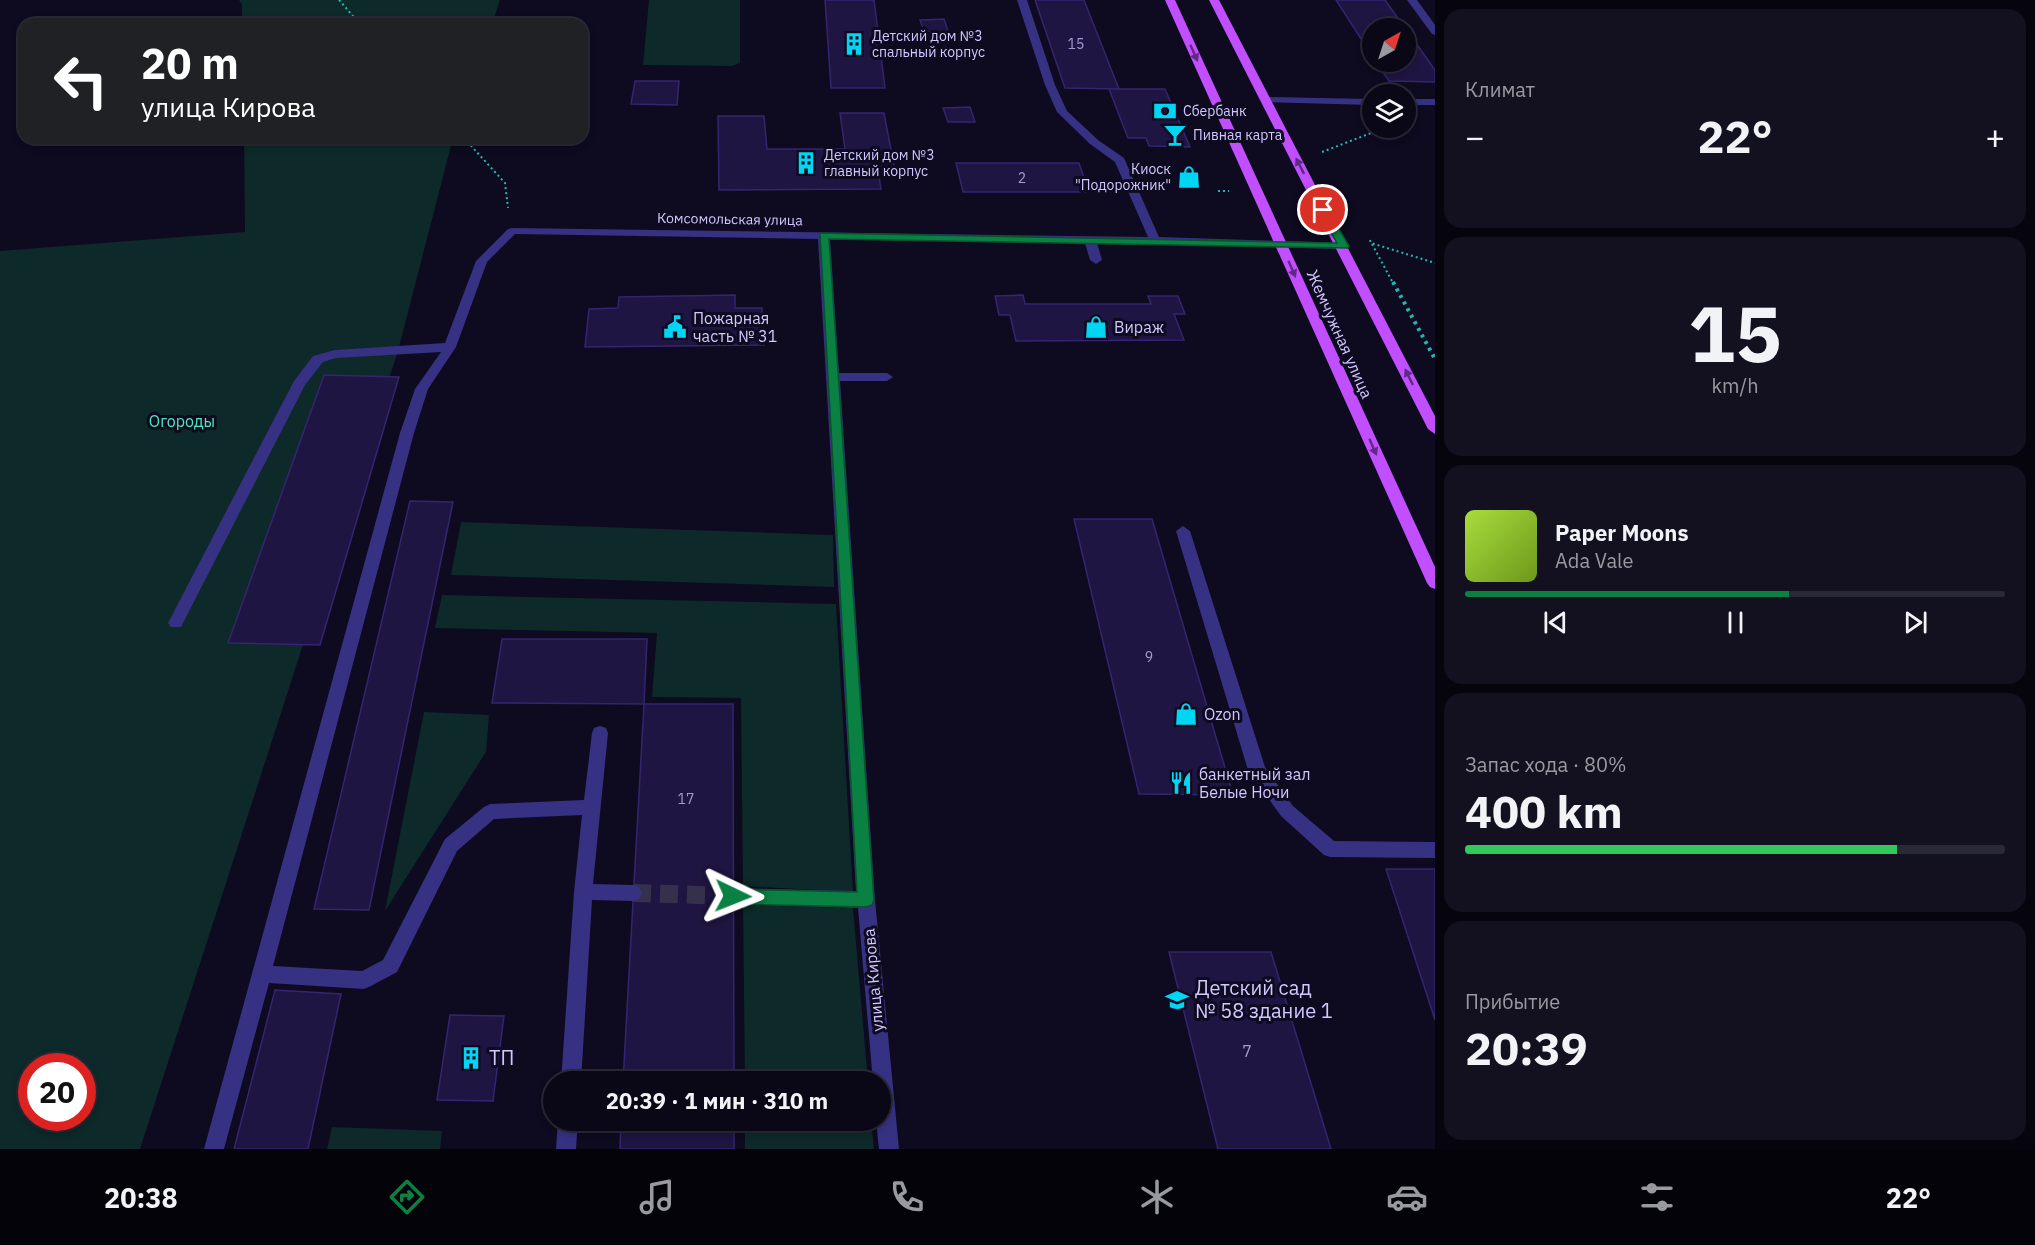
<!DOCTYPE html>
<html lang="ru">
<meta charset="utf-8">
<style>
:root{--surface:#0a0817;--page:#131120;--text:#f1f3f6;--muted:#999aa1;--line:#2a2936;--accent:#0b8043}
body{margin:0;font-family:"IBM Plex Sans",sans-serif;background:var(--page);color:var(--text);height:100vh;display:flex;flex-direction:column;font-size:22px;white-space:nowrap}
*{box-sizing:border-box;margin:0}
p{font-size:20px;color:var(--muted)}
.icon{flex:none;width:33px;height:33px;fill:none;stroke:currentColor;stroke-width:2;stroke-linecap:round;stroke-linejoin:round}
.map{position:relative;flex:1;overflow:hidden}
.panel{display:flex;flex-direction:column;gap:9px;padding:9px;background:#06040d;width:600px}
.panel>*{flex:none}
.hud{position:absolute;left:18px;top:18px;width:570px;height:126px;border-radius:18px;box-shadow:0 3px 9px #0003,0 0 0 2px var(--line);background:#202124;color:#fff;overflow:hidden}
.needle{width:39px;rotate:39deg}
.controls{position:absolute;left:1362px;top:18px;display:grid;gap:12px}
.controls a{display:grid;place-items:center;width:54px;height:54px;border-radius:50%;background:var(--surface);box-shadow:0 3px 9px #0003,0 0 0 2px var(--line);font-size:30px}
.speed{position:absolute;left:18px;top:1053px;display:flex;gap:12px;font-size:30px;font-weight:700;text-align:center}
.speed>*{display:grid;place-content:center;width:78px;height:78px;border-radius:50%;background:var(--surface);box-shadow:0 3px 9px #0003,0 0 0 2px var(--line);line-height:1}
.speed .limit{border:9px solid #d22;background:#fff;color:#111}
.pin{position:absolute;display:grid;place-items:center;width:51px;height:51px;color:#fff;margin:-26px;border:3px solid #fff;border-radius:50%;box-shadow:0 2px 6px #0007}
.me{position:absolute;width:66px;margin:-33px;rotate:92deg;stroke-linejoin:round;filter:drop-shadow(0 0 4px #0008)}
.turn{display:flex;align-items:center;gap:21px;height:126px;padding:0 24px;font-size:27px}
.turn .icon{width:78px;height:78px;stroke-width:2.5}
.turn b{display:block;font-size:42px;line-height:51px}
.big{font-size:45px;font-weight:800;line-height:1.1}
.panel .card{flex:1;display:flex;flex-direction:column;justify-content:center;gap:9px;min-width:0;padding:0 21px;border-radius:18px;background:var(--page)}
.panel .dial{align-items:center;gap:0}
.dial b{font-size:78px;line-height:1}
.song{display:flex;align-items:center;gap:18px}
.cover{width:72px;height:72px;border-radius:9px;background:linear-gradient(135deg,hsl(80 70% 55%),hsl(80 70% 35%))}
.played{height:6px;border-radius:3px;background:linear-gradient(90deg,var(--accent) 60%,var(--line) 60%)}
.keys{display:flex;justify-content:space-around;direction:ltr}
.heat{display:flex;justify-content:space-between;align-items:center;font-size:33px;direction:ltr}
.charge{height:9px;border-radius:4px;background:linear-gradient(90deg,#34c759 80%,var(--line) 0)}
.trip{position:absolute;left:543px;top:1071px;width:348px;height:60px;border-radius:30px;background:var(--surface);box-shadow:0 3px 9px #0003,0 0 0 2px var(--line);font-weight:800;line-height:60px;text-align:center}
.dock{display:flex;height:96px;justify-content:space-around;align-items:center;background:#040309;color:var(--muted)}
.dock .icon{width:42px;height:42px}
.dock .on{color:var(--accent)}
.dock b{font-size:27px;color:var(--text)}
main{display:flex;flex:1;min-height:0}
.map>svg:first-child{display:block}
.green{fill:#0d2929;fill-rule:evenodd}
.building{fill:#1f1542;stroke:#352570;stroke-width:1.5}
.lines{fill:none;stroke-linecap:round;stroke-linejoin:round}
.minor-tunnel{stroke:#35304c;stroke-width:18;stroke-dasharray:18 9;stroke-linecap:butt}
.path-far1{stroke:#23b9b3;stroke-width:2;stroke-dasharray:2 3;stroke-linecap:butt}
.path{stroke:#23b9b3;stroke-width:4;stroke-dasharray:3 4.5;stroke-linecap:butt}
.minor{fill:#363182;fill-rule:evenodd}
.major{fill:#c14fff;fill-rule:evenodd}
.oneway{fill:#5f2984}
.route{fill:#0b8043;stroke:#07532c;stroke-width:1.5}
.labels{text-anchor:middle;stroke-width:6;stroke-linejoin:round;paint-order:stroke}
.far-poi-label{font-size:14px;fill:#d0c8ff;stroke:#0e0a1f;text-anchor:start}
.number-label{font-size:14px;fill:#a49bd0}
.far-street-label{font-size:14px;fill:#d0c8ff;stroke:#0e0a1f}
.poi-label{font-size:16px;fill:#d0c8ff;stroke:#0e0a1f;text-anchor:start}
.street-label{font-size:16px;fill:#d0c8ff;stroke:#0e0a1f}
.park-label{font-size:16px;fill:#4be8c4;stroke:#0e0a1f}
.near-number-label{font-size:16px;fill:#a49bd0}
.near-poi-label{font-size:20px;fill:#d0c8ff;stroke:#0e0a1f;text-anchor:start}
</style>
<main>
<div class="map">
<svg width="1435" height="1149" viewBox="0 0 1435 1149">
<rect width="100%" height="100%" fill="#0e0a1f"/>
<!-- green -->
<path class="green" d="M239,0H500L492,24H242V5Z
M649,0H740V63L732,66L643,65Z
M244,138H453L398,351L140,1149H0V251L245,232ZM32,1066H82V1118H32Z
M461,522L833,535L834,587L451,575Z
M442,595L836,604L853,892L743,886L741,698L652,697L657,633L435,628Z
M424,712L489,715L486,752L385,911Z
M743,905L853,908L868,1081H745Z
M745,1121H871L874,1149H745Z
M332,1127L442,1131L440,1149H327Z"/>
<!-- building -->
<path class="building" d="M825,0H874L885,88H831Z
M1035,0H1084L1119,89L1065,88Z
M1336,0H1385L1405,28H1372V56Z
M944,19L948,31L924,32L920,20Z
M1406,29L1435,70V82L1389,81L1376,62H1406Z
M635,81H679L677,105L631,104Z
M1109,89H1165L1190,147L1149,146L1146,138H1128Z
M970,107L975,122H948L943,108Z
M840,113H884L896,176H879L881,189L719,190L718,116H764L767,149H845Z
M956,163H1079L1089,192H963Z
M1182,172H1192L1197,182H1186Z
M735,295V308H762L764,345L585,347L589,309L618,308L619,297Z
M1023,295L1025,304H1151L1148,296H1178L1185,314H1174L1184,340L1016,341L1010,315H999L995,296Z
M324,375L399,377L320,645L228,643Z
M410,501L453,502L369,910L314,909Z
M1074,519H1152L1233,795L1139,794Z
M502,639H647L644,704L492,703Z
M644,704H733L734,1082H623Z
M1386,869H1435V1020Z
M1169,952H1271L1331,1149H1218Z
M275,990L341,994L308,1149H234Z
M450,1015L504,1016L493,1101L437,1100Z
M621,1120H734V1149H620Z"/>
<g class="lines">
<!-- minor-tunnel -->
<path class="minor-tunnel" d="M633,893L733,896"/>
<!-- path-far1 -->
<path class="path-far1" d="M339,0L360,24
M464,138L505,183L508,208
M1322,152L1384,128
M1218,191H1229
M1370,240L1371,243L1435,263
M1372,244L1393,283"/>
<!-- path -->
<path class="path" d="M1393,282L1435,359"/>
<!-- minor -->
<path class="minor" d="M1017,0H1027L1055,85L1067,111L1098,140L1124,158L1159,237L1344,243L1350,246L1344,249L1097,243L1102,260L1096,264L1090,260L1085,243L830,239L839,373H887L893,377L887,381H840L875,900L899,1149H879L876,1120H880V1082H873L858,908L733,904L727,902L724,896L727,890L733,888L856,891L818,239L515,234L487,262L456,347L428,389L414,433L273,966L362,971L383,960L445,839L484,807L490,804L584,800L592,733L594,728L600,726L606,728L608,733L593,884L633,885L639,887L642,893L639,899L633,901L592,900L581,1082H561L574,892L582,815L494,819L457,851L397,972L371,986L364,989L269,983L224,1149H204L400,433L415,389L441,352L336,358L323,362L305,385L181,627H171L168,623L294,381L313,356L335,350L445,343L476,261L508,229L512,228L1148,237L1115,162L1090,144L1057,112L1045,85Z
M1407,0H1417L1435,25V35L1432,34Z
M1267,97L1372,99V105L1263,102V98Z
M1406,99H1435V105H1406Z
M1183,526L1190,531L1265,767L1293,806L1334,841L1435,842V858L1330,857L1324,855L1281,816L1248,770L1176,531Z
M558,1120H578L576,1149H556Z"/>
<!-- major -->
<path class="major" d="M1165,0H1175L1435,567V589L1430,587L1427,583Z
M1209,0H1219L1435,416V434L1428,429Z"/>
</g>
<!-- one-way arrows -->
<defs><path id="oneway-solid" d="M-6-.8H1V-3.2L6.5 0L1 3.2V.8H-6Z" transform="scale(1.5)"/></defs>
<g class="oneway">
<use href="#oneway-solid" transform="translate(1194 53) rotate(66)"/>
<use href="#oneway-solid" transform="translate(1300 166) rotate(-117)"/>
<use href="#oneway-solid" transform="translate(1292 269) rotate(66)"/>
<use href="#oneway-solid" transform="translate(1409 377) rotate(-116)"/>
<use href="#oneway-solid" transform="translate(1373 447) rotate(66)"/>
</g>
<!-- route -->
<path class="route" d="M1320,207L1328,210L1349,246L1348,248L829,239L874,900L872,905L866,907L733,904L727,902L725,896L727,891L733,889L857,892L820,233L1337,243L1318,210Z"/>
<!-- icons -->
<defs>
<g id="building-bare" transform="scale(1.8)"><path d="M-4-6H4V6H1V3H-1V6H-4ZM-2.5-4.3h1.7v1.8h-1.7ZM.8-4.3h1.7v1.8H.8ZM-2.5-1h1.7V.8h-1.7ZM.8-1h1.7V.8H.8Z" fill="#00d6f3" stroke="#0e0a1f" stroke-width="2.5" paint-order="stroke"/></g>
<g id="bank-bare" transform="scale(1.8)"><path d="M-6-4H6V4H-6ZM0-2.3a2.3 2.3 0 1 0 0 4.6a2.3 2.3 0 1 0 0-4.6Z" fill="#00d6f3" stroke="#0e0a1f" stroke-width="2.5" paint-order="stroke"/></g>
<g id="bar-bare" transform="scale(1.8)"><path d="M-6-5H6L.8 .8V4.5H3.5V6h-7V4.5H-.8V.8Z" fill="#00d6f3" stroke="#0e0a1f" stroke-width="2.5" paint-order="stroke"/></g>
<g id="shop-bare" transform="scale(1.8)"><path d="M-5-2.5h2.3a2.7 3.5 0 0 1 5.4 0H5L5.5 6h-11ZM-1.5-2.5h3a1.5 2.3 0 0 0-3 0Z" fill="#00d6f3" stroke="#0e0a1f" stroke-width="2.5" paint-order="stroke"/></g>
<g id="civic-bare" transform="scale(1.8)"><path d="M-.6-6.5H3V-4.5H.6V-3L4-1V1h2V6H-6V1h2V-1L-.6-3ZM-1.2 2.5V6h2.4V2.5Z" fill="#00d6f3" stroke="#0e0a1f" stroke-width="2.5" paint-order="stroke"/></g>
<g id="restaurant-bare" transform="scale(1.8)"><path d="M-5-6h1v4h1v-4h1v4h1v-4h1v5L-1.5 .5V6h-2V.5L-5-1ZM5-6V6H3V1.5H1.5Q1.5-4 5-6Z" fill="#00d6f3" stroke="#0e0a1f" stroke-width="2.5" paint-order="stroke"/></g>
<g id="school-bare" transform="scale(1.8)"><path d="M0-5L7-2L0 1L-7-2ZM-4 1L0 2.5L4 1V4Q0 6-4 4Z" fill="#00d6f3" stroke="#0e0a1f" stroke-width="2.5" paint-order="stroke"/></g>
</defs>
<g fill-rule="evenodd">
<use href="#building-bare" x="854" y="44"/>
<use href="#bank-bare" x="1165" y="111"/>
<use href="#bar-bare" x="1175" y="135"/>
<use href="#building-bare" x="806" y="163"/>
<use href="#shop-bare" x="1189" y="177"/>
<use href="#civic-bare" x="675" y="327"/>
<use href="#shop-bare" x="1096" y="327"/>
<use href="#shop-bare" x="1186" y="714"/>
<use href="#restaurant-bare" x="1181" y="783"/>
<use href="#school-bare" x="1177" y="1000"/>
<use href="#building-bare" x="471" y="1058"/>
</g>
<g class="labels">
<!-- far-poi labels -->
<g class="far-poi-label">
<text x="872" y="41">Детский дом №3<tspan x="872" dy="16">спальный корпус</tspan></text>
<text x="1183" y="116">Сбербанк</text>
<text x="1193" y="140">Пивная карта</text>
<text x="824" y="160">Детский дом №3<tspan x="824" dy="16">главный корпус</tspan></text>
<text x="1171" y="174" text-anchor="end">Киоск<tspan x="1171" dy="16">"Подорожник"</tspan></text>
</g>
<!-- number labels -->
<g class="number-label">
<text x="1076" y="49">15</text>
<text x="1022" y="183">2</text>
<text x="1149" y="662">9</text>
<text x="686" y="804">17</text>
</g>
<!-- far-street labels -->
<g class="far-street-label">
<text transform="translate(730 219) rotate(1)" y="5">Комсомольская улица</text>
</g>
<!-- poi labels -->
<g class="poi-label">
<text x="693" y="324">Пожарная<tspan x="693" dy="18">часть № 31</tspan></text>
<text x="1114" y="333">Вираж</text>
<text x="1204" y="720">Ozon</text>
<text x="1199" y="780">банкетный зал<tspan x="1199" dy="18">Белые Ночи</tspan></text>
</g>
<!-- street labels -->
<g class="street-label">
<text transform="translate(1340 334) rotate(66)" y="6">Жемчужная улица</text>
<text transform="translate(873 980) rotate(-95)" y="6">улица Кирова</text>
</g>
<!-- park labels -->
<g class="park-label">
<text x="182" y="427">Огороды</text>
</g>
<!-- near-number labels -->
<g class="near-number-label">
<text x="1247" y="1057">7</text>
</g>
<!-- near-poi labels -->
<g class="near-poi-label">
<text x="1195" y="995">Детский сад<tspan x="1195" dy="23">№ 58 здание 1</tspan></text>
<text x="489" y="1065">ТП</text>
</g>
</g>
</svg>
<div class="controls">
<a><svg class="needle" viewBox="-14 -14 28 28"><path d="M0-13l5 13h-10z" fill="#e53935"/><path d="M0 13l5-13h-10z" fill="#999aa1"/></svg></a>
<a><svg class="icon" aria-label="layers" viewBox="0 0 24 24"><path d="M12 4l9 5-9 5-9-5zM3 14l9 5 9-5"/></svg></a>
</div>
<div class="speed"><div class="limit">20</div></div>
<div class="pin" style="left:1323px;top:210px;background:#d93025"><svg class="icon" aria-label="arrive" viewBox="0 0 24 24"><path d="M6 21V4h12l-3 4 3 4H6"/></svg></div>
<svg class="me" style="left:733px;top:896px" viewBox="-20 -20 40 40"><path d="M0-17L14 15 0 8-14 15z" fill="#0b8043" stroke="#fff" stroke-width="4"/></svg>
<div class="trip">20:39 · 1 мин · 310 m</div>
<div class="hud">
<div class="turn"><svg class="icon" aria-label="left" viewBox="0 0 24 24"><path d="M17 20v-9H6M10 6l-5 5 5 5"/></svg><div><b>20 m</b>улица Кирова</div></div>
</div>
</div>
<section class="panel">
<div class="card"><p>Климат</p>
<div class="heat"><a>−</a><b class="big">22°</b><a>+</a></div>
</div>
<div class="card dial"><b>15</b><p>km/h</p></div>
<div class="card">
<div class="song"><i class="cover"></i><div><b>Paper Moons</b><p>Ada Vale</p></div></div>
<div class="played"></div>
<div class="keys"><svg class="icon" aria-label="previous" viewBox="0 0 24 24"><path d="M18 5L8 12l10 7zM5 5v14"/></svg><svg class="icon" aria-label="pause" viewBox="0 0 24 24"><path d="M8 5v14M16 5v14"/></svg><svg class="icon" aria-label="next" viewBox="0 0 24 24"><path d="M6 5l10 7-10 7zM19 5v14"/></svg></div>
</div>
<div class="card"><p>Запас хода · 80%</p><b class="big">400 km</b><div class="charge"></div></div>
<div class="card"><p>Прибытие</p><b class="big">20:39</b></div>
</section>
</main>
<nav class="dock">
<b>20:38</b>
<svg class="icon on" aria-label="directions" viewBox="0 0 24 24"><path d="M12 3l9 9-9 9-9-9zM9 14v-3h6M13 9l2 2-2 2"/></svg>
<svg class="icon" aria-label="music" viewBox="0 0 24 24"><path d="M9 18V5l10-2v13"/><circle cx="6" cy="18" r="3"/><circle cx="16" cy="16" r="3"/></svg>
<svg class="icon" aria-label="phone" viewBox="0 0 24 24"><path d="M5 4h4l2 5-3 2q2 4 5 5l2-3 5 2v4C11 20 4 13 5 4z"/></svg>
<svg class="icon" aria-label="climate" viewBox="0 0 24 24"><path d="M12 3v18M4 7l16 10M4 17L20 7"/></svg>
<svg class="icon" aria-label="car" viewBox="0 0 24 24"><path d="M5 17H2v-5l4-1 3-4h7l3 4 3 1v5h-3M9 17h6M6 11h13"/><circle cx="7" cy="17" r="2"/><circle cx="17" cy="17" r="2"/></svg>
<svg class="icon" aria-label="filters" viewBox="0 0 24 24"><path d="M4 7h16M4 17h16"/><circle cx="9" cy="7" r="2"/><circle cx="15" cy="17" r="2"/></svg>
<b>22°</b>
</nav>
